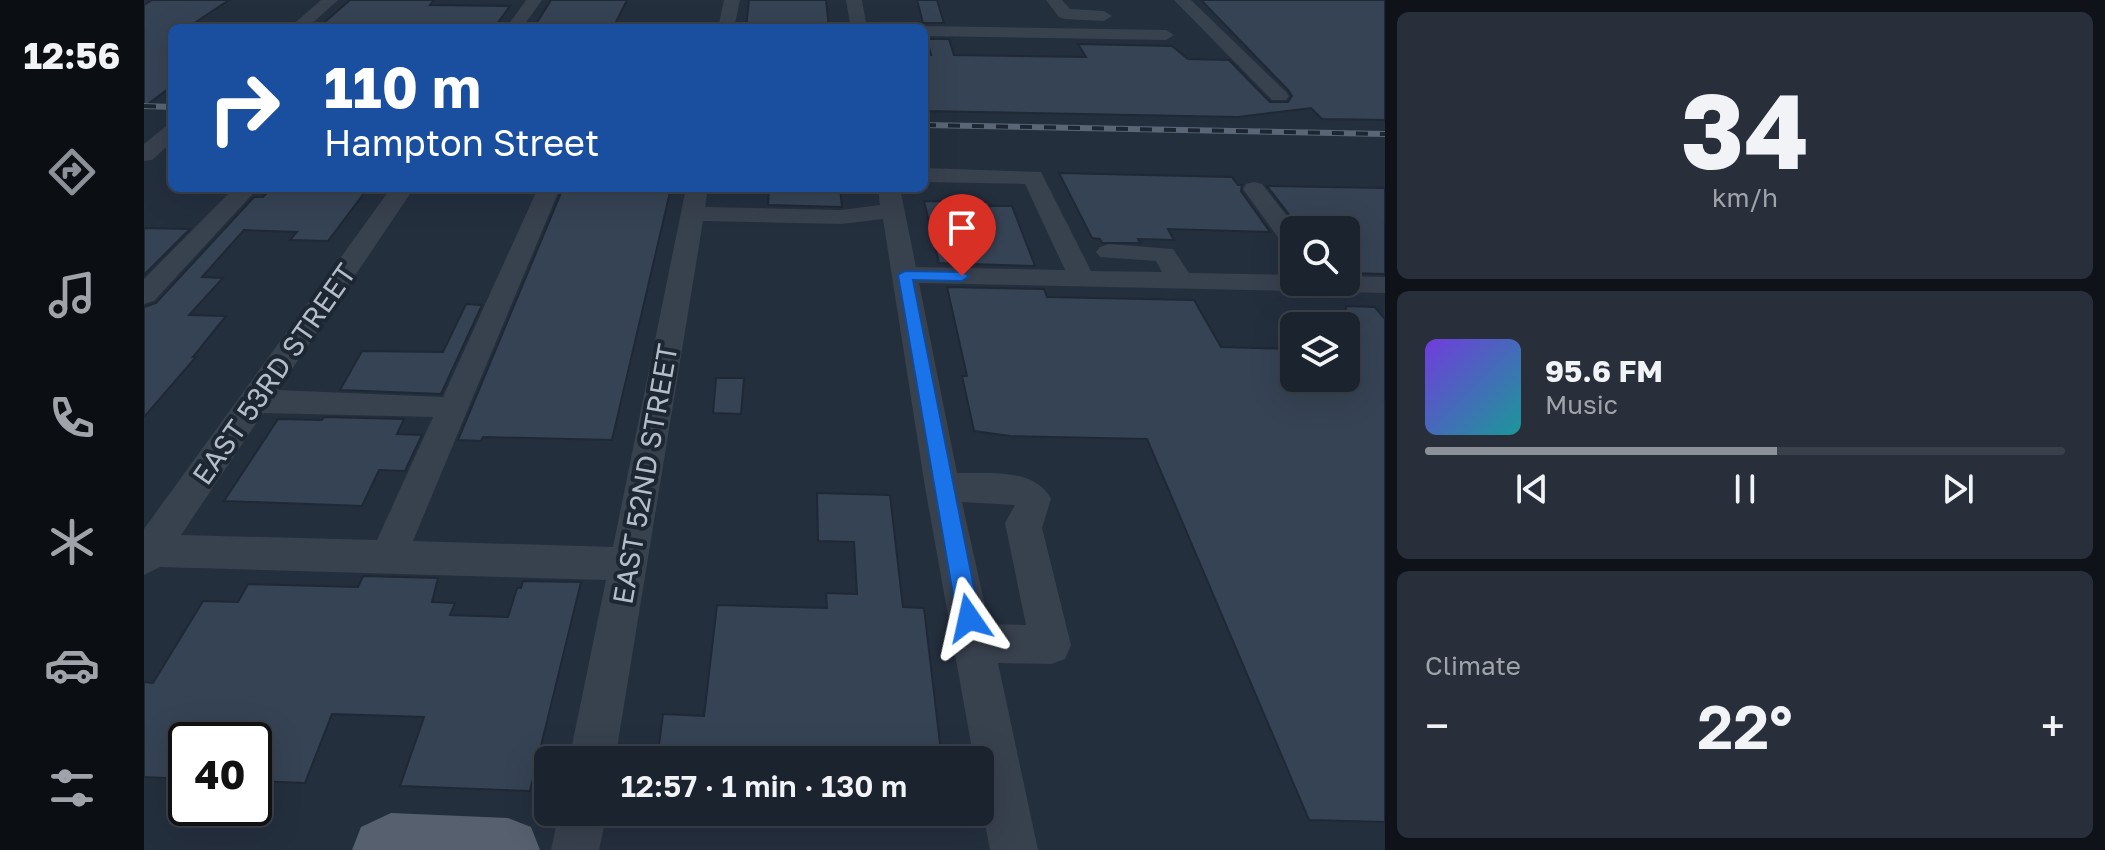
<!DOCTYPE html>
<meta charset="utf-8">
<style>
:root{--surface:#1b232e;--page:#282f3a;--text:#f1f3f6;--muted:#a0a4aa;--line:#39404a;--accent:#8c9099}
body{margin:0;font-family:"Golos Text",sans-serif;background:var(--page);color:var(--text);height:100vh;display:flex;flex-direction:column;font-size:30px;white-space:nowrap}
*{box-sizing:border-box;margin:0}
p{font-size:26px;color:var(--muted)}
.icon{flex:none;width:44px;height:44px;fill:none;stroke:currentColor;stroke-width:2;stroke-linecap:round;stroke-linejoin:round}
.map{position:relative;flex:1;overflow:hidden}
.sheet{display:flex;flex-direction:column;gap:12px;padding:12px;background:#0f1319;width:720px}
.sheet>*{flex:none}
.hud{position:absolute;left:24px;top:24px;width:760px;height:168px;border-radius:12px;box-shadow:0 8px 32px #0002,0 0 0 2px var(--line);background:#1a4fa0;color:#fff;overflow:hidden}
.fabs{position:absolute;left:1136px;top:216px;display:grid;gap:16px}
.fabs a{display:grid;place-items:center;width:80px;height:80px;border-radius:12px;background:var(--surface);box-shadow:0 8px 32px #0002,0 0 0 2px var(--line);font-size:40px}
.speed{position:absolute;left:24px;top:722px;display:flex;gap:16px;font-size:40px;font-weight:700;text-align:center}
.speed>*{display:grid;place-content:center;width:104px;height:104px;border-radius:50%;background:var(--surface);box-shadow:0 8px 32px #0002,0 0 0 2px var(--line);line-height:1}
.speed .limit{border:4px solid #111;border-radius:12px;background:#fff;color:#111}
.pin{position:absolute;display:grid;place-items:center;width:68px;height:68px;color:#fff;margin:-82px -34px;border-radius:50% 50% 50% 0;rotate:-45deg;box-shadow:0 0 8px #0007}
.pin .icon{rotate:45deg}
.me{position:absolute;width:88px;margin:-44px;rotate:349deg;stroke-linejoin:round;filter:drop-shadow(0 0 6px #0008)}
.turn{display:flex;align-items:center;gap:28px;height:168px;padding:0 24px;font-size:36px}
.turn .icon{width:104px;height:104px;stroke-width:2.5}
.turn b{display:block;font-size:56px;line-height:68px}
.big{font-size:60px;font-weight:600;line-height:1.1}
.sheet .widget{flex:1;display:flex;flex-direction:column;justify-content:center;gap:12px;min-width:0;padding:0 28px;border-radius:12px;background:var(--page)}
.sheet .dial{align-items:center;gap:0}
.dial b{font-size:104px;line-height:1}
.song{display:flex;align-items:center;gap:24px}
.cover{width:96px;height:96px;border-radius:12px;background:linear-gradient(135deg,hsl(260 70% 55%),hsl(180 70% 35%))}
.played{height:8px;border-radius:4px;background:linear-gradient(90deg,var(--accent) 55%,var(--line) 55%)}
.keys{display:flex;justify-content:space-around;direction:ltr}
.heat{display:flex;justify-content:space-between;align-items:center;font-size:44px;direction:ltr}
.trip{position:absolute;left:390px;top:746px;width:460px;height:80px;border-radius:12px;background:var(--surface);box-shadow:0 8px 32px #0002,0 0 0 2px var(--line);font-weight:600;line-height:80px;text-align:center}
main{display:flex;flex:1;min-height:0}
.dock{display:flex;flex-direction:column;width:144px;justify-content:space-around;align-items:center;background:#0b0e12;color:var(--muted)}
.dock .icon{width:56px;height:56px}
.dock .on{color:var(--accent)}
.dock b{font-size:36px;color:var(--text)}
.map>svg:first-child{display:block}
.building{fill:#364354;stroke:#1f2835;stroke-width:2}
.lines{fill:none;stroke-linecap:round;stroke-linejoin:round}
.minor{fill:#38414e;fill-rule:evenodd}
.major{fill:#56606e;fill-rule:evenodd}
.rail-casing{stroke:#5a6575;stroke-width:6}
.rail{stroke:#1d2633;stroke-width:4;stroke-dasharray:12;stroke-linecap:butt}
.route{fill:#1a73e8;stroke:#114b97;stroke-width:2}
.labels{text-anchor:middle;stroke-width:8;stroke-linejoin:round;paint-order:stroke}
.street-label{font-size:28px;fill:#b4bcc9;stroke:#1d2633}
</style>
<main>
<nav class="dock">
<b>12:56</b>
<svg class="icon on" aria-label="directions" viewBox="0 0 24 24"><path d="M12 3l9 9-9 9-9-9zM9 14v-3h6M13 9l2 2-2 2"/></svg>
<svg class="icon" aria-label="music" viewBox="0 0 24 24"><path d="M9 18V5l10-2v13"/><circle cx="6" cy="18" r="3"/><circle cx="16" cy="16" r="3"/></svg>
<svg class="icon" aria-label="phone" viewBox="0 0 24 24"><path d="M5 4h4l2 5-3 2q2 4 5 5l2-3 5 2v4C11 20 4 13 5 4z"/></svg>
<svg class="icon" aria-label="climate" viewBox="0 0 24 24"><path d="M12 3v18M4 7l16 10M4 17L20 7"/></svg>
<svg class="icon" aria-label="car" viewBox="0 0 24 24"><path d="M5 17H2v-5l4-1 3-4h7l3 4 3 1v5h-3M9 17h6M6 11h13"/><circle cx="7" cy="17" r="2"/><circle cx="17" cy="17" r="2"/></svg>
<svg class="icon" aria-label="filters" viewBox="0 0 24 24"><path d="M4 7h16M4 17h16"/><circle cx="9" cy="7" r="2"/><circle cx="15" cy="17" r="2"/></svg>
</nav>
<div class="map">
<svg width="1241" height="850" viewBox="0 0 1241 850">
<rect width="100%" height="100%" fill="#242f3e"/>
<!-- building -->
<path class="building" d="M8,0H85L43,28H28V86L0,107V5Z
M206,0H290L286,5L366,6L350,28H174Z
M407,0H483L469,28L392,24Z
M605,0H682L685,28H602Z
M773,0H793L800,23H779Z
M1057,0H1241V120L1178,119L1167,108L1094,117L780,111V54L787,55L783,39H805L810,55L942,57L934,44L1028,46L1044,59L1085,60L1126,102H1144L1148,96L1144,90Z
M915,173L1088,177L1094,185H1098L1097,191L1126,232L1024,229L1030,240L994,239L996,243H958L956,239L948,238Z
M1123,186L1241,188V274L1202,273V230H1157Z
M128,188H224L184,241L146,240L153,232L100,230L58,277L79,278L45,315L82,316L49,357H52L0,417V307L12,303L110,197H119Z
M419,188H527L468,440L339,437L337,441L314,440Z
M625,188H696L698,207L624,205Z
M780,201L844,202L846,206H868L891,266L795,263Z
M0,228L46,229L0,275Z
M803,287L900,289L903,297L1050,300L1077,347L1150,349V378H1202V306L1231,307L1241,319V822L1165,820L1003,439L866,436L830,431L818,376H823Z
M322,304L338,305L297,394L196,390L218,351L299,352Z
M572,378H600L597,414L569,413Z
M180,417L260,419L253,434L278,435L261,471L235,470L218,506L80,501L134,419L178,420Z
M673,493L746,495L759,607L780,608L797,752L731,750V760H513L519,714L560,716L573,605L683,608L682,593L713,594L710,542L674,541Z
M219,576L294,578L288,602L311,603L306,615L364,617L373,588H377L379,581L437,582L386,791L256,786L280,717L188,714L161,783L110,781V740H42V779L0,777V682L9,683L59,601L94,602L104,584L214,587Z"/>
<g class="lines">
<!-- minor -->
<path class="minor" d="M177,0H194L163,28H145Z
M382,0H398L378,28H362Z
M580,0H596L590,28H574Z
M702,0H718L723,28H707Z
M902,0H918L926,9L960,11L968,16L960,21L921,19L915,17Z
M1030,0H1047L1142,92L1145,96L1142,100H1128Z
M780,26L1022,30L1030,35L1022,40L780,36V28H774Z
M28,125V142L8,160L0,161V144L21,127Z
M780,168L897,172L947,271L1018,272L1012,261L956,257L952,252L956,247L965,244L1029,249L1045,273L1150,275V282H1202V276L1241,277V293L775,283L813,473C843,474 891,467 907,499L898,528L927,645L921,659L907,664L854,663L894,850H846L836,796V760H830L781,487L739,219L697,224L559,221L471,760H425L462,580L16,567L0,575V529L247,188H270L134,390L299,397L394,188H416L269,541L469,547L542,188H564L561,207L697,210L736,205L734,188H756L772,267L921,270L881,184L780,182ZM119,413L289,417L233,540L37,535ZM818,502L871,505L861,523L882,625L845,624Z
M1110,182L1118,184L1154,230H1150V249L1141,247L1099,189L1102,184Z
M90,188H114L10,301L0,304V279Z
M415,812H463L455,850H407Z"/>
<!-- major -->
<path class="major" d="M247,813L364,818L387,827L396,850H208L217,827Z"/>
<!-- rail casing -->
<g class="rail-casing">
<path id="rail" d="M0,106L28,107
M780,125L1241,134"/>
</g>
<!-- rail -->
<use href="#rail" class="rail"/>
</g>
<!-- route -->
<path class="route" d="M761,271L818,272L825,276L818,281L769,280L836,618L833,626L825,629L817,626L813,618L754,275Z"/>
<g class="labels">
<!-- street labels -->
<g class="street-label">
<text transform="translate(130 374) rotate(-55)" y="10">EAST 53RD STREET</text>
<text transform="translate(501 474) rotate(-80)" y="10">EAST 52ND STREET</text>
</g>
</g>
</svg>
<div class="fabs">
<a><svg class="icon" aria-label="search" viewBox="0 0 24 24"><circle cx="10" cy="10" r="6"/><path d="M15 15l6 6"/></svg></a>
<a><svg class="icon" aria-label="layers" viewBox="0 0 24 24"><path d="M12 4l9 5-9 5-9-5zM3 14l9 5 9-5"/></svg></a>
</div>
<div class="speed"><div class="limit">40</div></div>
<div class="pin" style="left:818px;top:276px;background:#d93025"><svg class="icon" aria-label="arrive" viewBox="0 0 24 24"><path d="M6 21V4h12l-3 4 3 4H6"/></svg></div>
<svg class="me" style="left:825px;top:618px" viewBox="-20 -20 40 40"><path d="M0-17L14 15 0 8-14 15z" fill="#1a73e8" stroke="#fff" stroke-width="4"/></svg>
<div class="trip">12:57 · 1 min · 130 m</div>
<div class="hud">
<div class="turn"><svg class="icon" aria-label="right" viewBox="0 0 24 24"><path d="M7 20v-9h11M14 6l5 5-5 5"/></svg><div><b>110 m</b>Hampton Street</div></div>
</div>
</div>
<section class="sheet">
<div class="widget dial"><b>34</b><p>km/h</p></div>
<div class="widget">
<div class="song"><i class="cover"></i><div><b>95.6 FM</b><p>Music</p></div></div>
<div class="played"></div>
<div class="keys"><svg class="icon" aria-label="previous" viewBox="0 0 24 24"><path d="M18 5L8 12l10 7zM5 5v14"/></svg><svg class="icon" aria-label="pause" viewBox="0 0 24 24"><path d="M8 5v14M16 5v14"/></svg><svg class="icon" aria-label="next" viewBox="0 0 24 24"><path d="M6 5l10 7-10 7zM19 5v14"/></svg></div>
</div>
<div class="widget"><p>Climate</p>
<div class="heat"><a>−</a><b class="big">22°</b><a>+</a></div>
</div>
</section>
</main>
